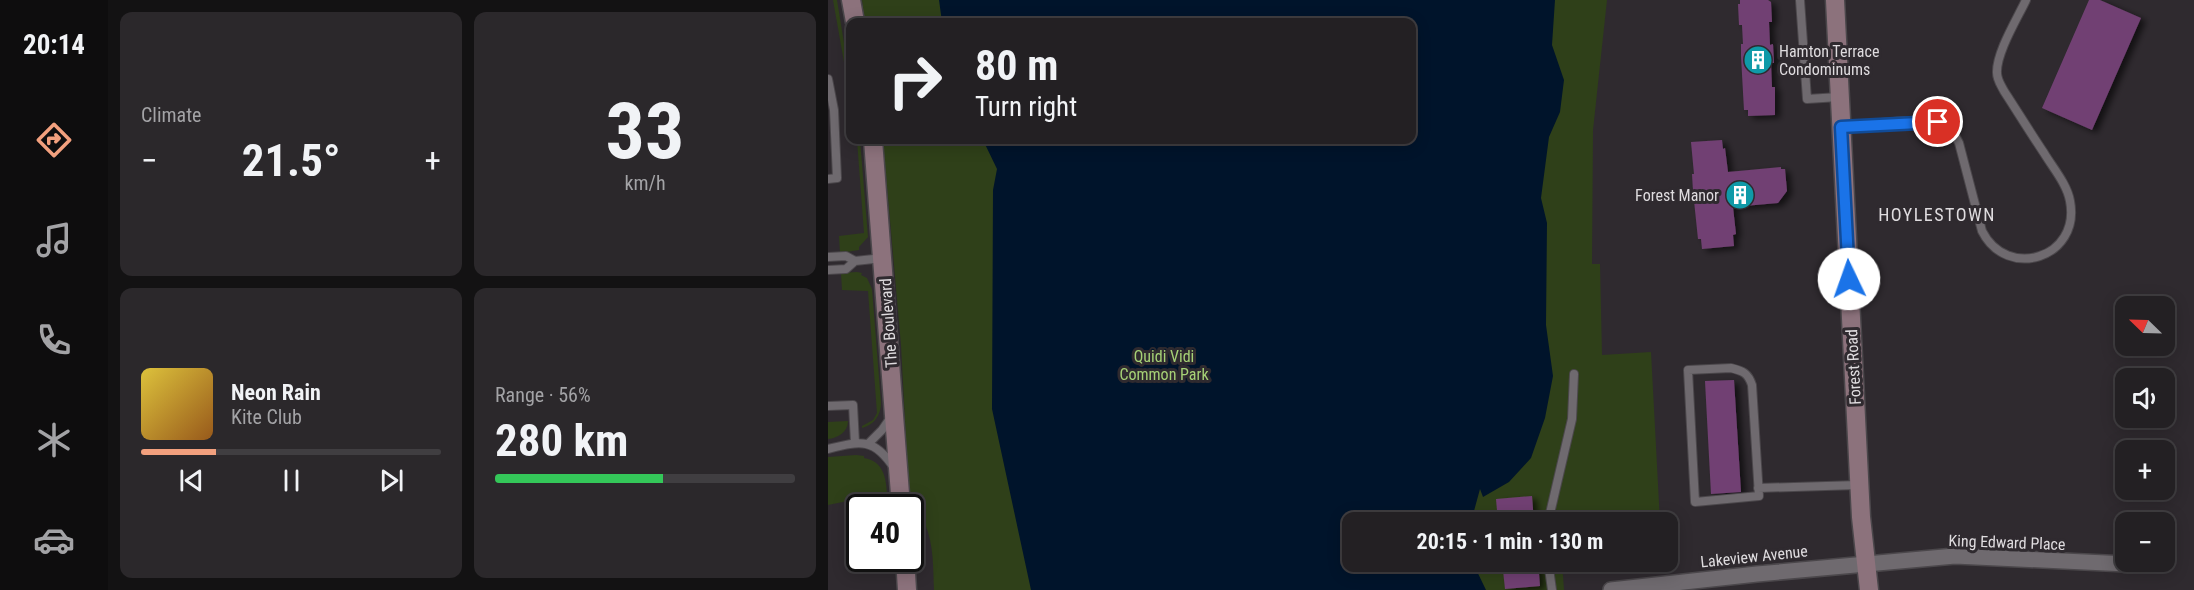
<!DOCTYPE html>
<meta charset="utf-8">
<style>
:root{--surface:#232023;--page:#2b282b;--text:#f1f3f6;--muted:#a3a3a6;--line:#403e41;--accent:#f2a07e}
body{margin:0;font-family:"Roboto Condensed",sans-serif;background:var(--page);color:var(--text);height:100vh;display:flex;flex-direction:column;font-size:22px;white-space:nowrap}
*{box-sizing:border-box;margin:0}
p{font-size:20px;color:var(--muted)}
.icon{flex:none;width:33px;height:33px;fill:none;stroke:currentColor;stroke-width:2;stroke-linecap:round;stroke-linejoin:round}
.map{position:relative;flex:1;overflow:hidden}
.panel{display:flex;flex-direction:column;gap:12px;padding:12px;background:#131213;width:720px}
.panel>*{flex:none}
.hud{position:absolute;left:18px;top:18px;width:570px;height:126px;border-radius:12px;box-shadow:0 3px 15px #0003,0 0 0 2px var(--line);background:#232023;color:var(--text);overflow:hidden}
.needle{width:39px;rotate:293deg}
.controls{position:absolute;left:1287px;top:296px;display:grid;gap:12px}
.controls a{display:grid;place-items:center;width:60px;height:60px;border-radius:12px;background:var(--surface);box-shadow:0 3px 15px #0003,0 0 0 2px var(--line);font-size:30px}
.speed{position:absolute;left:18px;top:494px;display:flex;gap:12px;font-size:30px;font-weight:700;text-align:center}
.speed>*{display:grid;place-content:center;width:78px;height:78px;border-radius:50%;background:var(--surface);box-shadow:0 3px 15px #0003,0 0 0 2px var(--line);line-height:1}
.speed .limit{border:3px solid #111;border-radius:9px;background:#fff;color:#111}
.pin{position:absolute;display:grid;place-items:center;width:51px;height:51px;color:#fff;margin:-26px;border:3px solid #fff;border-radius:50%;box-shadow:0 2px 6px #0007}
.me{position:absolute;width:66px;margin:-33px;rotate:357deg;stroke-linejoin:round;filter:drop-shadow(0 0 4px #0008)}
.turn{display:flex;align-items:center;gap:21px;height:126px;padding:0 30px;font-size:27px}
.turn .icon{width:78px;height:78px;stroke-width:2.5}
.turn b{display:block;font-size:42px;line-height:51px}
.big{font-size:45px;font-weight:700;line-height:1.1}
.panel .card{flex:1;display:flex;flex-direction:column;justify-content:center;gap:9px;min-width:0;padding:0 21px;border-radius:12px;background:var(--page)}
.panel .dial{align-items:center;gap:0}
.dial b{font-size:78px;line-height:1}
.song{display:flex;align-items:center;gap:18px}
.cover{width:72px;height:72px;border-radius:9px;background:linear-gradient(135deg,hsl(50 70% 55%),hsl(30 70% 35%))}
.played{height:6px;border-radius:3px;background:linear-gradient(90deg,var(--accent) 25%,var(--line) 25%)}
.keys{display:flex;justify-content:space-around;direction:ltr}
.heat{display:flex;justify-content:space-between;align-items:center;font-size:33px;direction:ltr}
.charge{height:9px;border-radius:4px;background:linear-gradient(90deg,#34c759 56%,var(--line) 0)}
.panel .tiles{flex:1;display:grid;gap:12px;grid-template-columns:repeat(2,1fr)}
.trip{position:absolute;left:514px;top:512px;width:336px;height:60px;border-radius:12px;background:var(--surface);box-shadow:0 3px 15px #0003,0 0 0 2px var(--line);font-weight:700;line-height:60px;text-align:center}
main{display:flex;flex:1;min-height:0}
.menu{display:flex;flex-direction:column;width:108px;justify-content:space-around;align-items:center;background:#0e0d0e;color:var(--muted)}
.menu .icon{width:42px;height:42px}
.menu .selected{color:var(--accent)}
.menu b{font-size:27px;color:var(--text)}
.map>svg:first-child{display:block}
.green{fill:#2f4019}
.water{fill:#00142b}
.building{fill:#714173;filter:url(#shadow)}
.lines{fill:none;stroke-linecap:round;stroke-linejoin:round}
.lane-casing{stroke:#4b474b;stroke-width:10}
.street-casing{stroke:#4b474b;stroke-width:18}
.secondary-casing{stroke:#4b474b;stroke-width:21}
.lane{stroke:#6f6a6f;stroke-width:8}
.street{stroke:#6f6a6f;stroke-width:15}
.secondary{stroke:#8c727c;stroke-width:18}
.route-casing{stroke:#114b97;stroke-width:15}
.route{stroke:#1a73e8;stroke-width:10}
.labels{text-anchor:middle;stroke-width:6;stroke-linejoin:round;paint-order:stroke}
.poi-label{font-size:16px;fill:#dfdcdf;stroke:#2f2a2f;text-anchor:start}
.street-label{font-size:16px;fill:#dfdcdf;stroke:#2f2a2f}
.park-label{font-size:16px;fill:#a6d176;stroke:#2f2a2f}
.neighbourhood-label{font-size:18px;letter-spacing:1.5px;fill:#dfdcdf;stroke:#2f2a2f}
</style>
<main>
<nav class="menu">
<b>20:14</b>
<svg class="icon selected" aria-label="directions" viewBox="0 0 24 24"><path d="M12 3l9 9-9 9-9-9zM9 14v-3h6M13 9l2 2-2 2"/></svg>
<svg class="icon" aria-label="music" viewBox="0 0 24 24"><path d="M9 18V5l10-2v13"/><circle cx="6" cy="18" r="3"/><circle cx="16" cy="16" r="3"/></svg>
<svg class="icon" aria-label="phone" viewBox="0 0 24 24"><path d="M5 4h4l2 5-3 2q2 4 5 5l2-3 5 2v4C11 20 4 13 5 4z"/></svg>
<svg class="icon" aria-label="climate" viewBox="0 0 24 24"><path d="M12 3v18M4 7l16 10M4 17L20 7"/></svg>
<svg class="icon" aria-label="car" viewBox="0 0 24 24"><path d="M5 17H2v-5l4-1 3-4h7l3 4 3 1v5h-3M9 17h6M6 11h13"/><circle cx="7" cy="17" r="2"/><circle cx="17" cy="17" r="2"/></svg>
</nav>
<section class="panel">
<div class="tiles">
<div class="card"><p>Climate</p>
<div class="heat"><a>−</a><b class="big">21.5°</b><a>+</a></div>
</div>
<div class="card dial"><b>33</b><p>km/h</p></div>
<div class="card">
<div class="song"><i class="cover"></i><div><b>Neon Rain</b><p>Kite Club</p></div></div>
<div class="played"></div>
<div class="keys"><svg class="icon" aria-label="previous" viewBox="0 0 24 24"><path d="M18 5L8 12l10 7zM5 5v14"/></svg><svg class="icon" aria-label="pause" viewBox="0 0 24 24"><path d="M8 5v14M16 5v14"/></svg><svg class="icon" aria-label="next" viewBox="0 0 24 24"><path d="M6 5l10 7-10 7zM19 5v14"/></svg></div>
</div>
<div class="card"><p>Range · 56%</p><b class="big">280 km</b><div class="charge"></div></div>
</div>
</section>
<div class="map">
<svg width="1366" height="590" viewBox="0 0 1366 590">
<defs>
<filter id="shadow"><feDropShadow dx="5" dy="3" stdDeviation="3" flood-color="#0009"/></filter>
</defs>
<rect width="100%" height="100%" fill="#2f2a2f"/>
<!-- green -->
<path class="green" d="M5,0H9L22,80V96Z
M34,0H779L765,130L764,264H772L774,355L823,352L832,522H525V561H734L736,590H106C105,568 106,545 97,524C93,514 84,507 81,496L73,345L55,140H584V22H37Z
M29,140H32L40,237L31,247V250L12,253L11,236L36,233Z
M29,272L34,273L33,275L39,278L44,289L53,403C53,415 46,425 34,428V426L45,420L49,413L40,291L14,290L13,273Z
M20,421C20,432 10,438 0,439V422Z
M28,455L36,456V458C55,461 58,477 59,493L0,505V457Z"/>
<!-- water -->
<path class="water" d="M111,0H727L724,45L736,80L732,112L721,137L713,198L719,223L718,325L725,376L717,418L703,458L681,482L655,497L652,489L643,522H525V561H644L658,590H203L164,409L165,190L169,169L155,140H584V22H114Z"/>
<!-- building -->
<path class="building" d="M912,0H940L943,2L944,22H941L942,45L945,44L946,63H943L944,87H947V115L920,116V110H916L913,56V44H915L914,25H911L910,4H912Z
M1261,0H1272L1313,18L1264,130L1214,108Z
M894,140L895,149L897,148L900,172L953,167V169H957L959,191L950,203L905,207L908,234L905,235L906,246L874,249L873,239H870L865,191L864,174H866L863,142Z
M906,380L913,492L883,494L877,381Z
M704,496L706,522H670L668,499Z
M674,561H710L712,586L677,589Z"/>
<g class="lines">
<!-- lane casing -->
<g class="lane-casing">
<path id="lane" d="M972,0L979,99L1011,97
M0,79L6,110L9,178L0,179
M1015,127C1034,125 1105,116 1117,124C1125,129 1127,136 1131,143L1154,231C1179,281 1253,258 1242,201C1239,184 1225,168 1216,153C1202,132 1189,111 1176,91C1173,85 1169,80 1169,73C1168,53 1189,19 1198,0
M0,257L18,256L27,261
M0,270L18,269L27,261L55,258
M903,368C915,371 920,373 924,385L931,496L867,502L860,370Z
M0,406L25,405L27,443
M41,443L54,430L63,417
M0,449C32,441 46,437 66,468
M930,488L1030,485
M720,522L744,419L746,374
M720,561L724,590"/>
</g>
<!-- street casing -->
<g class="street-casing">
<path id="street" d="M783,590L929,574L1127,556L1320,565"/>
</g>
<!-- secondary casing -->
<g class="secondary-casing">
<path id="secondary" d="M23,0L27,22
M1007,0L1033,517L1041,590
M45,140L73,507
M77,558L79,590"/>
</g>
<!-- lane -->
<use href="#lane" class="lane"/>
<!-- street -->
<use href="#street" class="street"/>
<!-- secondary -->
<use href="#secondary" class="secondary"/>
</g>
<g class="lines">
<!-- route casing -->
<g class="route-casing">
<path id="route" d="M1021,279L1013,127L1110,122"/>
</g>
<!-- route -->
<use href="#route" class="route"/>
</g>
<!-- icons -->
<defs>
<g id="building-disc" transform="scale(1.5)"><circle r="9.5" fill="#0f9aa8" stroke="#2f2a2f"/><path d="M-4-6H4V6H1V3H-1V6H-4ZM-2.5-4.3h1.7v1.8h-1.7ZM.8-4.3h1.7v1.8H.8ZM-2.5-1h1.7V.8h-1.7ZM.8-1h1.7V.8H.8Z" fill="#fff"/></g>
</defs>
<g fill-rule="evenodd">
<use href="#building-disc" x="930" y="60"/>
<use href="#building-disc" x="912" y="195"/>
</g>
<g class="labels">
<!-- poi labels -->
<g class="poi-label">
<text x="951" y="57">Hamton Terrace<tspan x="951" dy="18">Condominums</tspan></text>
<text x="891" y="201" text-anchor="end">Forest Manor</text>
</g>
<!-- street labels -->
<g class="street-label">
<text transform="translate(60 323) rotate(-94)" y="6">The Boulevard</text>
<text transform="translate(1025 367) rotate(-93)" y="6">Forest Road</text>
<text transform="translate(1179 542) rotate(2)" y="6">King Edward Place</text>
<text transform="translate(926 556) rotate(-6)" y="6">Lakeview Avenue</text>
</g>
<!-- park labels -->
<g class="park-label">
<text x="336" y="362">Quidi Vidi<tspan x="336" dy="18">Common Park</tspan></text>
</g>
<!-- neighbourhood labels -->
<g class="neighbourhood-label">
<text x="1109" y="221">HOYLESTOWN</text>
</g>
</g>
</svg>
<div class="controls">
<a><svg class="needle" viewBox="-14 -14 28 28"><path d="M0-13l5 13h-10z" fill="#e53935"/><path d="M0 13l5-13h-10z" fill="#a3a3a6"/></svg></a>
<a><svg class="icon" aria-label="sound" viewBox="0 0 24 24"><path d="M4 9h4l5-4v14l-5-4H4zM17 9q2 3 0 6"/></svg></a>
<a>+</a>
<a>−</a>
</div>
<div class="speed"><div class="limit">40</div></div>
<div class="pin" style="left:1110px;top:122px;background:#d93025"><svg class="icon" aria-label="arrive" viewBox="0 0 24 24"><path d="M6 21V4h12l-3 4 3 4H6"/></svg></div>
<svg class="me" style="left:1021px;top:279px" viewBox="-20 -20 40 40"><circle r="19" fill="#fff"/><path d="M0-13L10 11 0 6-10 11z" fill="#1a73e8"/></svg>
<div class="trip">20:15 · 1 min · 130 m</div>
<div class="hud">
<div class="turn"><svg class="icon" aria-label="right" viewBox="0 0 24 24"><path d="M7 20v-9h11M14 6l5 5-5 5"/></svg><div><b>80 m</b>Turn right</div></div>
</div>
</div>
</main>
